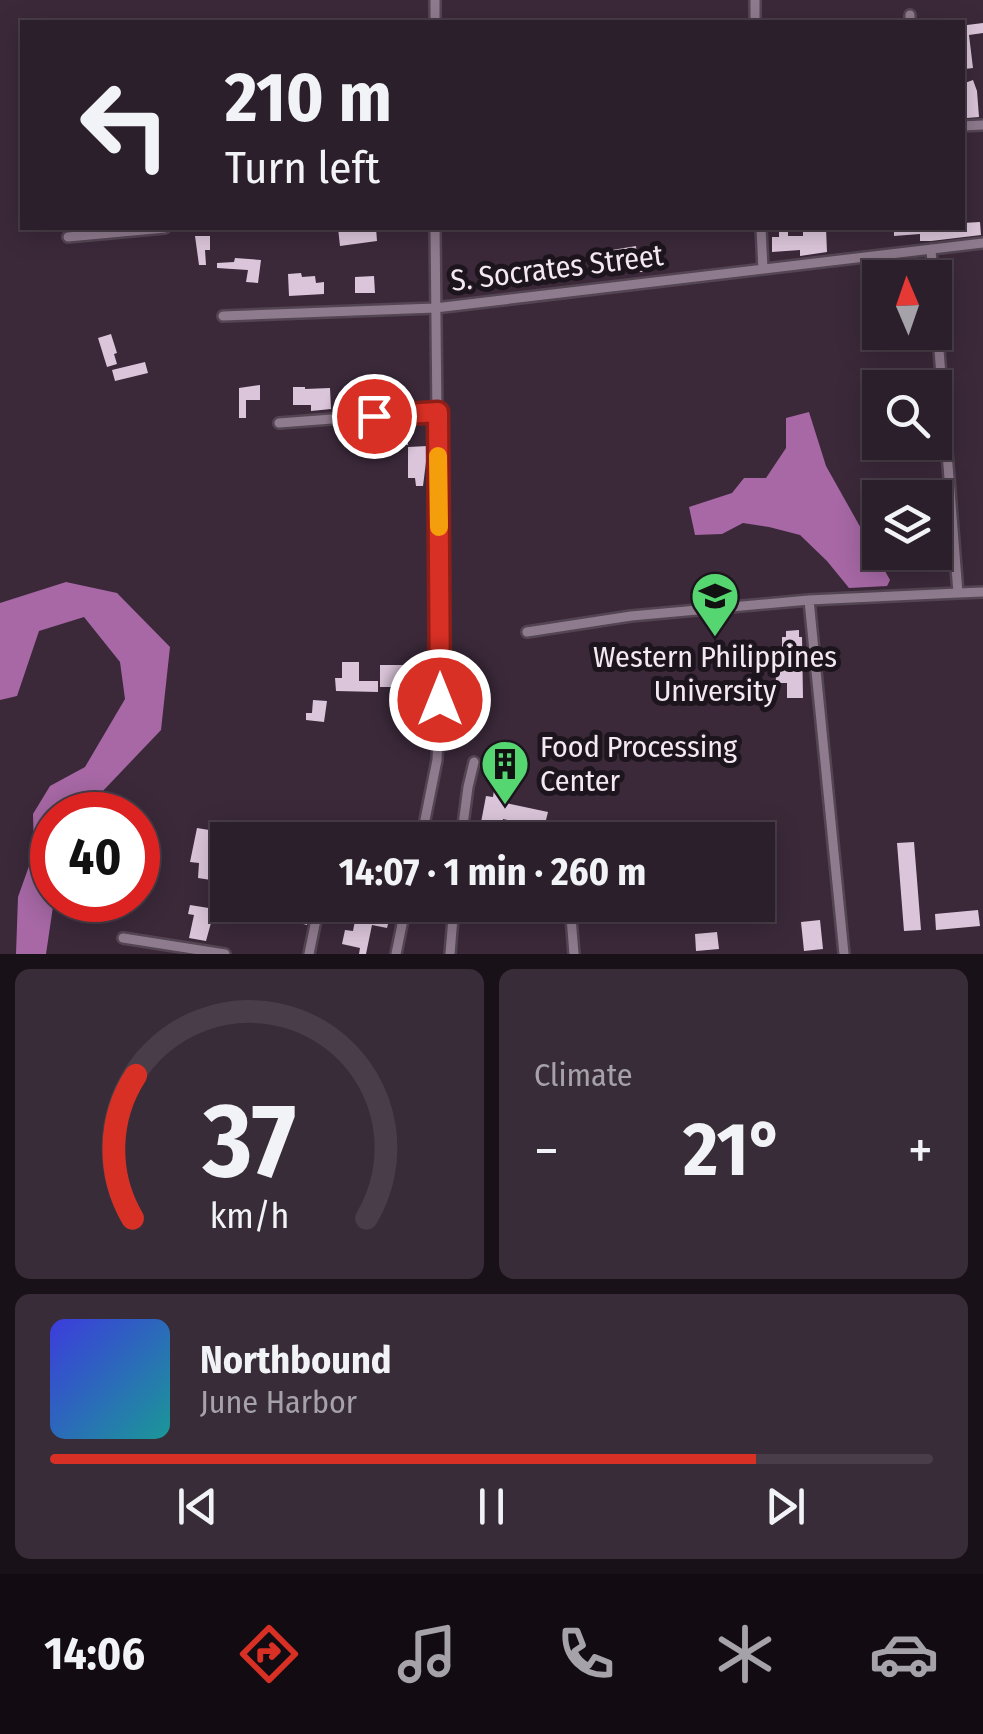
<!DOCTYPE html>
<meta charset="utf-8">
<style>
:root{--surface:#2c1f2c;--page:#382c38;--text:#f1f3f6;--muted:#a6a2a9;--line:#483d48;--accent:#d93025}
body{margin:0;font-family:"Fira Sans Condensed",sans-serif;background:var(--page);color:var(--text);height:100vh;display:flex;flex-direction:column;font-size:38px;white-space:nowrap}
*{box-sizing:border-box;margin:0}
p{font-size:32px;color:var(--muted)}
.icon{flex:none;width:55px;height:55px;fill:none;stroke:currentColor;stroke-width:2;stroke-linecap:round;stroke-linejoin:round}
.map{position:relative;height:954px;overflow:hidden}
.side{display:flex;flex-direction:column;gap:15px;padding:15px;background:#181118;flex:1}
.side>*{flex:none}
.hud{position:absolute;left:20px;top:20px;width:945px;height:210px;border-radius:0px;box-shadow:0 5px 25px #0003,0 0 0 2px var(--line);background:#2c1f2c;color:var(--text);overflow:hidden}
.needle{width:65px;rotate:358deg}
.controls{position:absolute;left:862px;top:260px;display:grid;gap:20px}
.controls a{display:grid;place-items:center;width:90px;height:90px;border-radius:0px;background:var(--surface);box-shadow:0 5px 25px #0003,0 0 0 2px var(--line);font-size:50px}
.speed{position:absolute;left:30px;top:792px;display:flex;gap:20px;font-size:50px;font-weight:700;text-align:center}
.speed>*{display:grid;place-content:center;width:130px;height:130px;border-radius:50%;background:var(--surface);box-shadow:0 5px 25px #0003,0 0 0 2px var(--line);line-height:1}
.speed .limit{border:15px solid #d22;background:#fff;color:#111}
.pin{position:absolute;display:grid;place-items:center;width:85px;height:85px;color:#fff;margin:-42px;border:5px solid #fff;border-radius:50%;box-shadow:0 2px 10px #0007}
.me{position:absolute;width:110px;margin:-55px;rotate:0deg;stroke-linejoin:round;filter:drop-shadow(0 0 8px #0008)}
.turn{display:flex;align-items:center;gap:35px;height:210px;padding:0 40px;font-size:45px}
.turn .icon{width:130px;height:130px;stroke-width:2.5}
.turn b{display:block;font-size:70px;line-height:85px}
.big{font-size:75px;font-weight:700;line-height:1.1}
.side .tile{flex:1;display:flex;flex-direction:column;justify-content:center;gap:15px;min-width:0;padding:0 35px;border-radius:15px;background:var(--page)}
.side .dial{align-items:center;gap:0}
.dial svg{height:260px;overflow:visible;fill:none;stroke:var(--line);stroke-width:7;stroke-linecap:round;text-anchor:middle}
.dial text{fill:var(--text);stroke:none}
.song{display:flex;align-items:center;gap:30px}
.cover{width:120px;height:120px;border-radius:15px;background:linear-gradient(135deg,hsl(240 70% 55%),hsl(180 70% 35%))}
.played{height:10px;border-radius:5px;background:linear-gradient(90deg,var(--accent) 80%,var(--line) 80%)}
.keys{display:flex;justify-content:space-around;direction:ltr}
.heat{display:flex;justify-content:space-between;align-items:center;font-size:55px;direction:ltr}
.side .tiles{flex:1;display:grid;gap:15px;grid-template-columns:1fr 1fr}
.tile:last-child{grid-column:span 2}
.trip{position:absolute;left:210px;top:822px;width:565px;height:100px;border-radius:0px;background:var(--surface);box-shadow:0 5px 25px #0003,0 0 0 2px var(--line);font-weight:700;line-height:100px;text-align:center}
.tab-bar{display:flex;height:160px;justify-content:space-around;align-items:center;background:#120c12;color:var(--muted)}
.tab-bar .icon{width:70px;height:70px}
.tab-bar .current{color:var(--accent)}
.tab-bar b{font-size:45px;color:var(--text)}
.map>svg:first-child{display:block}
.water{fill:#a768a5}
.building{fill:#dbc5da}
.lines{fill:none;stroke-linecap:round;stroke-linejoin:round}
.minor-casing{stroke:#544553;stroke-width:14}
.minor{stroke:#8f7b8e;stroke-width:9}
.route-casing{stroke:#8d1f18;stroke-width:25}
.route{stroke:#d93025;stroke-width:18}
.slow{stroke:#f59e0b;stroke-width:18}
.labels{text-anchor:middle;stroke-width:10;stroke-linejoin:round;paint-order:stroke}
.street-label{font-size:30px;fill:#f4e8f3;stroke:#1d151d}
.poi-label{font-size:30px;fill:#f4e8f3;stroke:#1d151d}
</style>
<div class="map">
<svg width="983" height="954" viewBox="0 0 983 954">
<rect width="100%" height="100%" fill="#3b293a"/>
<!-- water -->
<path class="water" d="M809,412L826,466L890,580L887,586L849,588L827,561L800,535L769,527L743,523L722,534L695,535L689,507L732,493L744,478H766L786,448V418Z
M66,582L117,593L170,647L161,730L80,815H52L54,900L46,954H16L18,897L34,852L33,814L50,786L85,767L125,699L120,662L84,617L39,631L17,696L0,700V603Z"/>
<!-- building -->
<path class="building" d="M962,21H966L967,25L983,23V33L969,35L973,68L965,69Z
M973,80L977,91L979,117L967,118L966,103L962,104V84Z
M980,222L981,235L931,241H920V234L894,236V228H962V223Z
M338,228H376L377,241L340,246Z
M819,228H826L827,252L800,256V250L772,252V237H779V232H788V236H803V231L819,230Z
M195,236H210V250H205L206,265H199Z
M636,246L637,256H647L649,272H614L612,250Z
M235,258L261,260L258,283L246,282L248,270L217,268V263L234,262Z
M301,273L302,277L315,276L316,283L324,282V294L289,296L288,274Z
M374,276L375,293H355V277Z
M111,334L117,353L114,354L117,364L107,367L98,338Z
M145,362L148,373L115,381L112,370Z
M260,385V400H246V418H239V388Z
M293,387H305V389L330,388L331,409L311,411V405H293Z
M413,421L414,432H408V445H397V433L379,434L378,424Z
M428,446L423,486H416L415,478H408V447Z
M799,630V637H802L803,698H787V683H776L775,655L782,654V637H786V631Z
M342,662H359V681H378V692L336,691L335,678H342Z
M380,665H406V687H380Z
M313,700L327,701L324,722L306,720V713H312Z
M496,776L511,778L506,803L548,812L544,828L503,819L500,837L479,833L486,796L493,797Z
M197,828L215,831L212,849L224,851L222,866L214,865L211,880L198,878L199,863L190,862Z
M914,842L921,930L904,931L897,843Z
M190,905L221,910L219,920L212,919L206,941L189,938L194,915L188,914Z
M277,905L303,908L302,916L308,917L307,925L273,916L271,923L262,922L265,906L276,908Z
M366,905H382L381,915L390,916L387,928L372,925L366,954H359L360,948L342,944L345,930L353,931L357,910L365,912Z
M978,910L980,926L936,930L935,914Z
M820,920L823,949L804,951L801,922Z
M717,932L719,949L696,951L695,934Z"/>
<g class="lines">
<!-- minor casing -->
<g class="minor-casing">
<path id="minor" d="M755,0V22
M910,15V22
M435,22V0
M962,126L983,125
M761,228L763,269
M68,237L165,228
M931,249L933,278
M935,299L958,593L983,592
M223,316L435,308L983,243
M279,423L438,411
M527,632L631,616L809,600
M421,840L437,760L440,700L435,228
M461,840L468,787L474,762
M570,905L574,954
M123,938L225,954
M309,954L319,905
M396,954L406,905
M450,954L454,905
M844,954L809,600L958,593"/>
</g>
<!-- minor -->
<use href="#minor" class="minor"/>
</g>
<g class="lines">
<!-- route casing -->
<g class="route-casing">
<path id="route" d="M374,416L438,412L440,700"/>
</g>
<!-- route -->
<use href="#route" class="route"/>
<!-- slow -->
<path class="slow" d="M438,456L439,527"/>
</g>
<!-- icons -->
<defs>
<g id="university-pin" transform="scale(2.5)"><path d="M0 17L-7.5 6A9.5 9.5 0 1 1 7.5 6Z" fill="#56d671" stroke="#1d151d"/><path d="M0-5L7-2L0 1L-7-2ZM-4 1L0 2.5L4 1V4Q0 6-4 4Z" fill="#111"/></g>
<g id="building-pin" transform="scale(2.5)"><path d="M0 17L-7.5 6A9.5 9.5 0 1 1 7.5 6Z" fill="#56d671" stroke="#1d151d"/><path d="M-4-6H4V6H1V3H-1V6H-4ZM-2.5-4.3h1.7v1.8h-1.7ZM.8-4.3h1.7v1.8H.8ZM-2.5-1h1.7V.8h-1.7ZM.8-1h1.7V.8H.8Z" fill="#111"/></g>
</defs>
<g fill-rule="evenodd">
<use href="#university-pin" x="715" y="596"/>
<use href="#building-pin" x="505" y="764"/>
</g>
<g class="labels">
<!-- street labels -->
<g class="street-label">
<text transform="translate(557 268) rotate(-7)" y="10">S. Socrates Street</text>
</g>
<!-- poi labels -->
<g class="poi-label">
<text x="715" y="667">Western Philippines<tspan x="715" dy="34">University</tspan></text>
<text x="540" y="757" text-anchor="start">Food Processing<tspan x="540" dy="34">Center</tspan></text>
</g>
</g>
</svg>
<div class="controls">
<a><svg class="needle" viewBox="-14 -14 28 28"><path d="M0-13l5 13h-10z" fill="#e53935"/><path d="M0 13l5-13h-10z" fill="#a6a2a9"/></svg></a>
<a><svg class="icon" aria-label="search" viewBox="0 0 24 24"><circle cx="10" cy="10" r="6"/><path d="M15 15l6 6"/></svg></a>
<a><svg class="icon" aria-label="layers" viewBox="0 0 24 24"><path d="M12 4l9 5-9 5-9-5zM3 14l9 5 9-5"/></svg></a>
</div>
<div class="speed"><div class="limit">40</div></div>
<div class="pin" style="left:374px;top:416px;background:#d93025"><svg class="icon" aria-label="arrive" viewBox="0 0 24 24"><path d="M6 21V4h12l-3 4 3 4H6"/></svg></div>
<svg class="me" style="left:440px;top:700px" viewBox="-20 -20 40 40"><circle r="17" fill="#d93025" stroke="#fff" stroke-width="3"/><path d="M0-11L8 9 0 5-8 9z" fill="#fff"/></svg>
<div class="trip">14:07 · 1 min · 260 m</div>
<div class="hud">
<div class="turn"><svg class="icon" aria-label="left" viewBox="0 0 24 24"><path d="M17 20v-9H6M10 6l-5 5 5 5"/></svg><div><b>210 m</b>Turn left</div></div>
</div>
</div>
<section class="side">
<div class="tiles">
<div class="tile dial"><svg viewBox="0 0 100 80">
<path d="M14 69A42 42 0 1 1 86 69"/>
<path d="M14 69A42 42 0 0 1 15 25" stroke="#d93025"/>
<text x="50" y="56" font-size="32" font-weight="700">37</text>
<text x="50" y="72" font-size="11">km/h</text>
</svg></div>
<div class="tile"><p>Climate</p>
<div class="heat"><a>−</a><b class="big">21°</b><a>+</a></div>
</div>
<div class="tile">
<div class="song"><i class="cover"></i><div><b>Northbound</b><p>June Harbor</p></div></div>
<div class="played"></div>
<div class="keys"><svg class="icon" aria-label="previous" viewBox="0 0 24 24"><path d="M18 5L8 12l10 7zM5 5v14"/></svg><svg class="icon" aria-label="pause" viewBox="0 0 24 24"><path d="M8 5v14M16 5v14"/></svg><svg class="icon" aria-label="next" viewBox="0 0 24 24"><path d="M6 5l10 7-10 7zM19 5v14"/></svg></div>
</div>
</div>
</section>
<nav class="tab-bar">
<b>14:06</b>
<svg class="icon current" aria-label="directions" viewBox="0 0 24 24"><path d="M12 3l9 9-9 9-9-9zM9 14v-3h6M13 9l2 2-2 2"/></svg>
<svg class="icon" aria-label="music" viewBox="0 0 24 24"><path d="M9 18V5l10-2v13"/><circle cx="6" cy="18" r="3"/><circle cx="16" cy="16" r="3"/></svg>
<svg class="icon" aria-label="phone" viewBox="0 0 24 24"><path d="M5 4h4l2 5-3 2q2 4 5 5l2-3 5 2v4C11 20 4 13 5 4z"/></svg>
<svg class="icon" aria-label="climate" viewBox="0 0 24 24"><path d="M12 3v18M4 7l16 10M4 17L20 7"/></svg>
<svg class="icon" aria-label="car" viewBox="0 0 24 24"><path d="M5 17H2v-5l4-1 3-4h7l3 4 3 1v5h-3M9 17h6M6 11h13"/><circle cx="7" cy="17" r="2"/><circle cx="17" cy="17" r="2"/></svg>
</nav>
